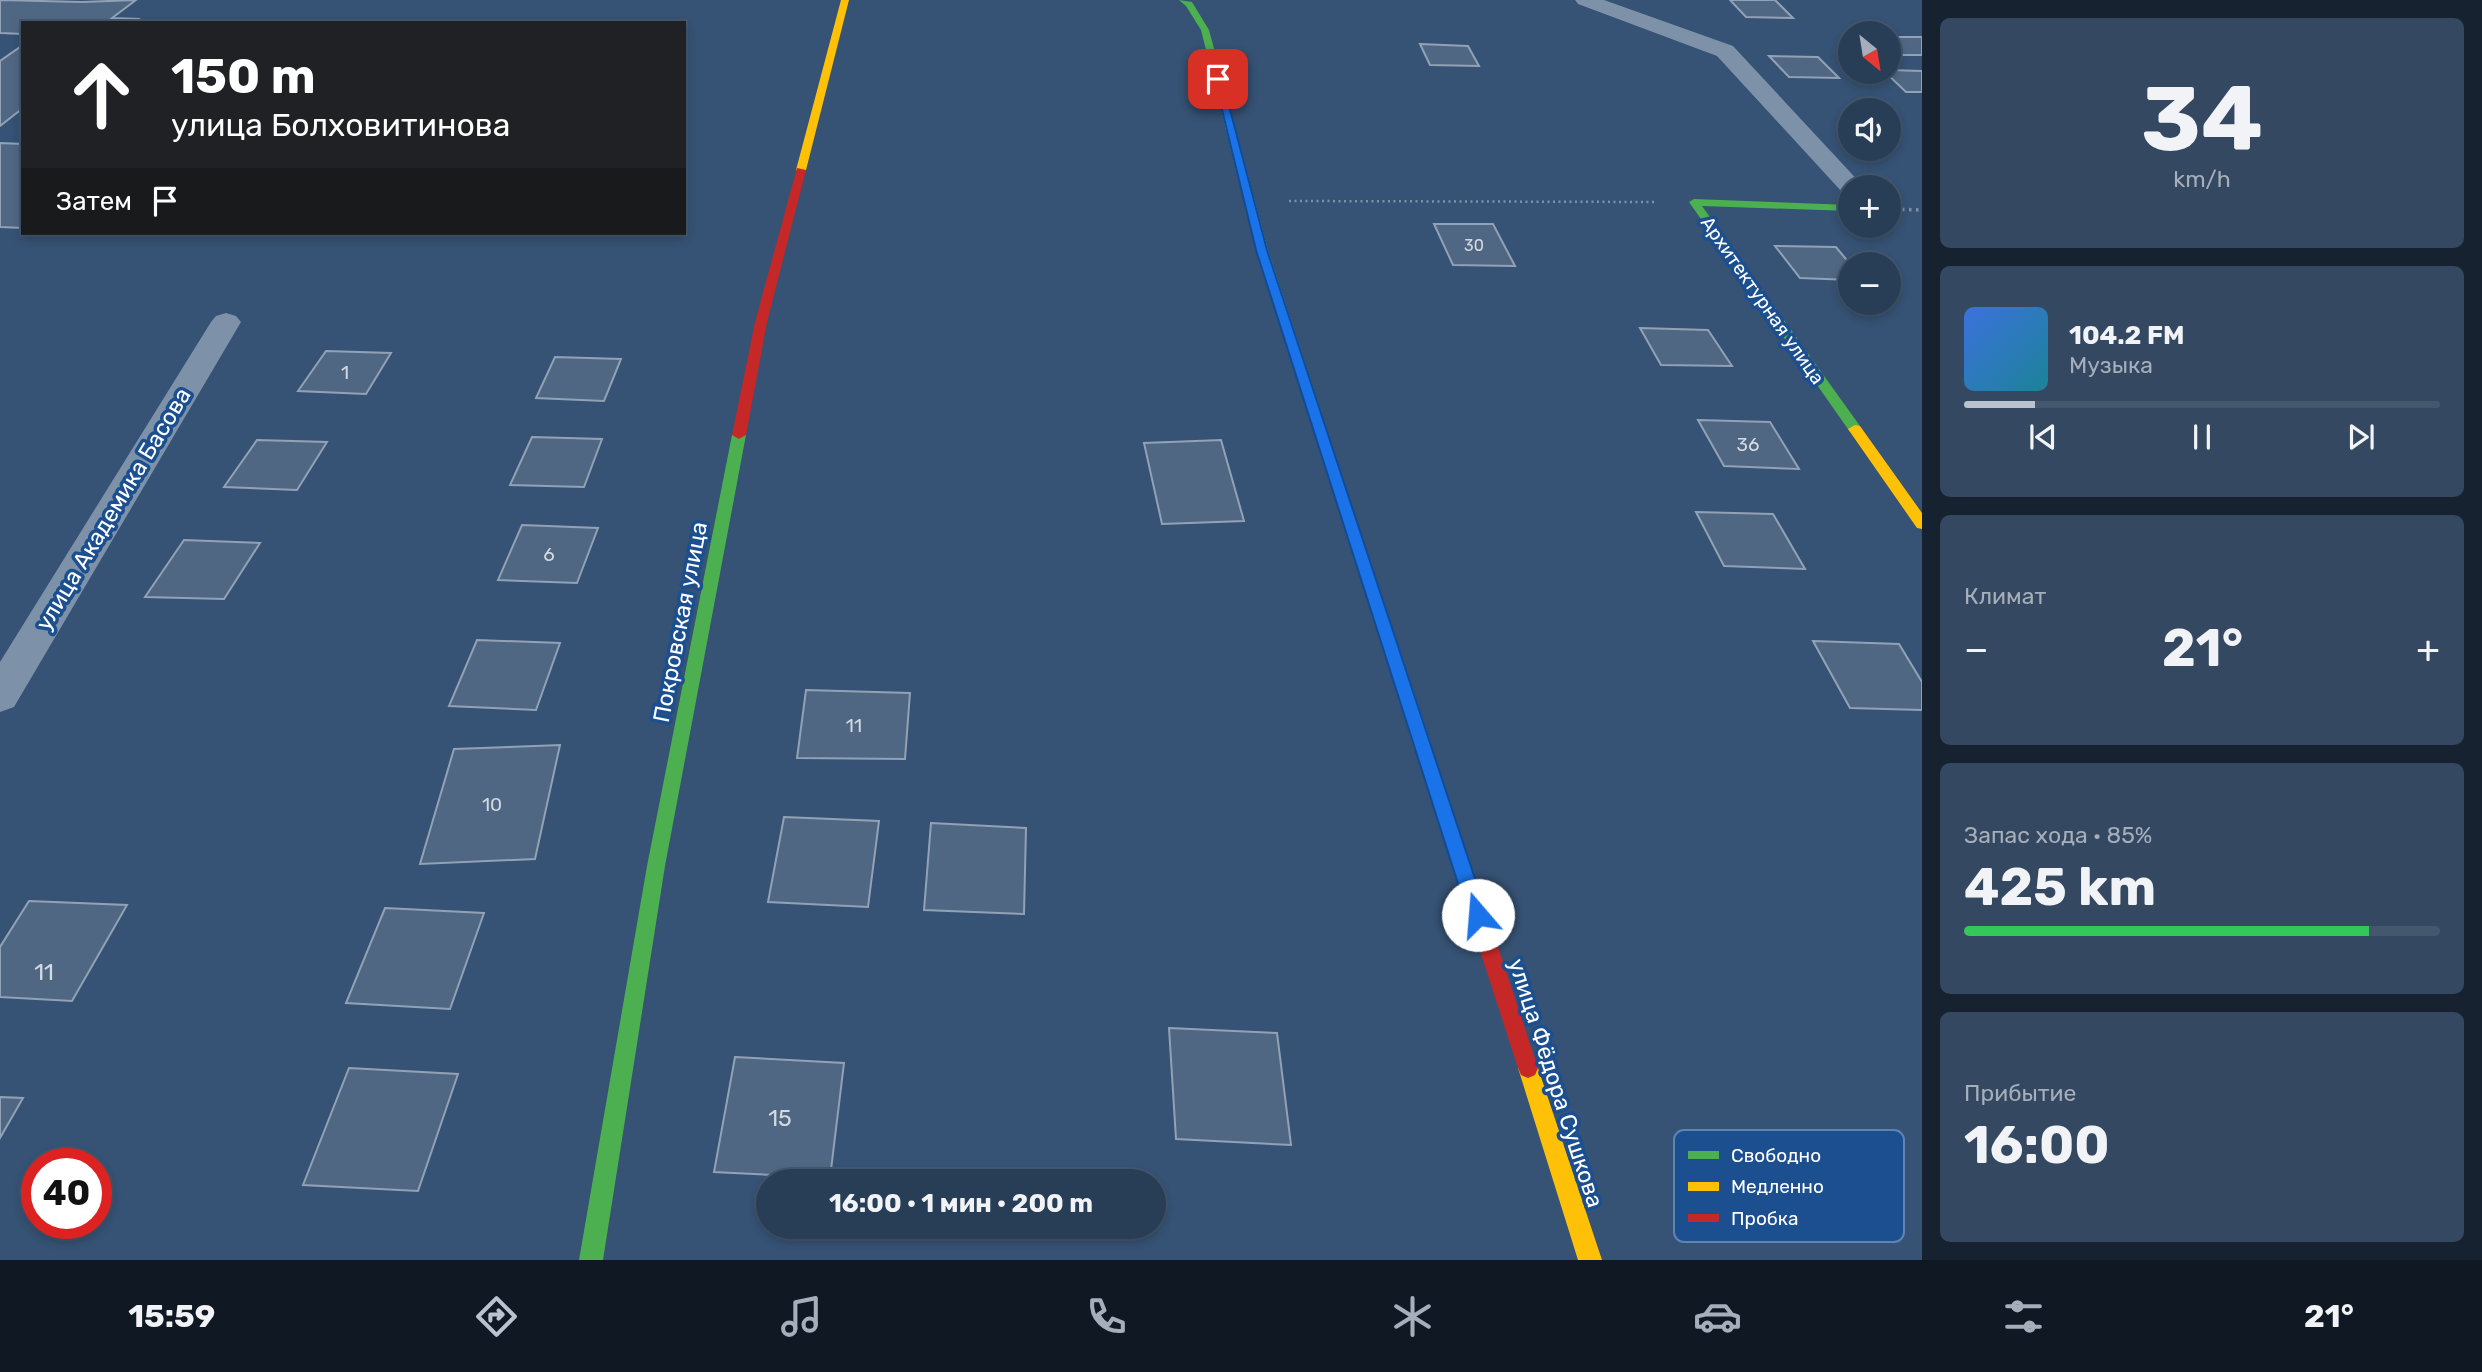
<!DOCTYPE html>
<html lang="ru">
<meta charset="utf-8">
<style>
:root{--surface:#283e57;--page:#344961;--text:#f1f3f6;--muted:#a5aeba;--line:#44576d;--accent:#b9c2ce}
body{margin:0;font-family:Rubik,sans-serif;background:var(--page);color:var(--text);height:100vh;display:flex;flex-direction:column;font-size:26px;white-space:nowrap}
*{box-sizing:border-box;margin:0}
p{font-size:23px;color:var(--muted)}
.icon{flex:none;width:38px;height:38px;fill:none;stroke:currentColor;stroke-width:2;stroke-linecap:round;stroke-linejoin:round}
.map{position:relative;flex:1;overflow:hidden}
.details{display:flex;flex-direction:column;gap:18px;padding:18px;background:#162230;width:560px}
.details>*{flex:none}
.hud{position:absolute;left:21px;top:21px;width:665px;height:214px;border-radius:0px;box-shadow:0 4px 10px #0003,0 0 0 2px var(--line);background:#202124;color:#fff;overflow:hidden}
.needle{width:46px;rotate:150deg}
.controls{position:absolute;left:1838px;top:21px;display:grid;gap:14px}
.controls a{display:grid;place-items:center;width:63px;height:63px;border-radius:50%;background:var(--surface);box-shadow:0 4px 10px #0003,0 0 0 2px var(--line);font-size:35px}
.speed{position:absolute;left:21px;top:1148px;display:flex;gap:14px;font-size:35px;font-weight:700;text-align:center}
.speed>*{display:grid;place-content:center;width:91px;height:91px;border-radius:50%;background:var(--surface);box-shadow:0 4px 10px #0003,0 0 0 2px var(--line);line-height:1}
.speed .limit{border:10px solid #d22;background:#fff;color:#111}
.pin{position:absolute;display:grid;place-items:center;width:60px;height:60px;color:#fff;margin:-30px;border-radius:14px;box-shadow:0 4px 10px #0006}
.me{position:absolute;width:77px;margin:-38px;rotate:342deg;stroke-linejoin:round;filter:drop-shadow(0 0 5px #0008)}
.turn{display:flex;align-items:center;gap:24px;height:147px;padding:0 35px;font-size:32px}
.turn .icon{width:91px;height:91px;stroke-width:2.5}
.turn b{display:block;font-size:49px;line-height:60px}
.then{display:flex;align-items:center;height:66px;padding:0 35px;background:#0003;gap:14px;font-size:26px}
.big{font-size:52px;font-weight:700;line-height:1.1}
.details .tile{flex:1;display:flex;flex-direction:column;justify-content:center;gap:10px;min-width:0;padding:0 24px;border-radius:10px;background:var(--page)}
.details .dial{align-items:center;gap:0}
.dial b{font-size:91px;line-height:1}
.song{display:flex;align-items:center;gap:21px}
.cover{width:84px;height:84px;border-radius:10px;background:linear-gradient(135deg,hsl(220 70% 55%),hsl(190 70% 35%))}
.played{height:7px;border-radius:4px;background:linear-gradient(90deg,var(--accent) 15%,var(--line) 15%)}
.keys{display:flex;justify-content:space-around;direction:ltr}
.heat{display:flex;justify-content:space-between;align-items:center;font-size:38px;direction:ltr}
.charge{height:10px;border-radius:5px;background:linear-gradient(90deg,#34c759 85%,var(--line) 0)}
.trip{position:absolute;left:756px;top:1169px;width:410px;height:70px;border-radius:35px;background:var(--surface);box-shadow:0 4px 10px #0003,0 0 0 2px var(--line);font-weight:700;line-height:70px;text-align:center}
.tab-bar{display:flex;height:112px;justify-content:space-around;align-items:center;background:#101923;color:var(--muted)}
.tab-bar .icon{width:49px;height:49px}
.tab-bar .current{color:var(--accent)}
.tab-bar b{font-size:32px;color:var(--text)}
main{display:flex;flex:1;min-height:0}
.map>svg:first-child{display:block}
.building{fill:#506783;stroke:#92a2b6;stroke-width:2}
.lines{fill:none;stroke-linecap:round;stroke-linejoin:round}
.path-far1{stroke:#7d92a8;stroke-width:2.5;stroke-dasharray:2 3.5;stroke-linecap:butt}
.path{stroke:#7d92a8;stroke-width:3.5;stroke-dasharray:2.5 4.5;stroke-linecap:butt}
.street{fill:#7d92a8;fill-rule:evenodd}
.fast{fill:#4caf50;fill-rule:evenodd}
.slow{fill:#ffc107;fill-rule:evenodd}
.jam{fill:#c62828;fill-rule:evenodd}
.route{fill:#1a73e8;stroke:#114b97;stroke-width:2}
.labels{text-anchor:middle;stroke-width:7;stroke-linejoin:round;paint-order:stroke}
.far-number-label{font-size:16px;fill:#d3d9e0}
.far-street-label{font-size:19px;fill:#fff;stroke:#1b4f8f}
.number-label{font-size:19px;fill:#d3d9e0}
.street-label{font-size:23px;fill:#fff;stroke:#1b4f8f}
.near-number-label{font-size:23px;fill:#d3d9e0}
.key{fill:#1b4f8f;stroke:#5f84b1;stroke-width:2}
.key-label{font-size:19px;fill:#fff}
</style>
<main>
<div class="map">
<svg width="1922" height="1260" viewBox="0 0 1922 1260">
<rect width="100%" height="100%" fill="#365274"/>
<!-- building -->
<path class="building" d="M0,0L82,2L136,0L112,18L138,19L133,23H23V34L0,33Z
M1730,0H1775L1793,18L1746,17Z
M1888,37H1922V55H1902L1888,43Z
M1420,44L1468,46L1479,66L1430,65Z
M23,45V108L0,126V61Z
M1769,56L1818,57L1839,78L1789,77Z
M1888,70L1922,71V92H1906L1885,72Z
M0,143L23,144V228L0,227Z
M1434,224H1493L1515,266L1453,265Z
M1775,246L1836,247L1850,264V280L1800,278Z
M1640,328L1708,330L1732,366L1661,365Z
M326,351L391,353L366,394L298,391Z
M555,357L621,359L604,401L536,398Z
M1698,420L1770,422L1799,469L1724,466Z
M532,437L602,439L584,487L510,485Z
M257,440L327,442L297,490L224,487Z
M1221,440L1244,521L1162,524L1144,443Z
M1696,512L1773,514L1805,569L1724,566Z
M522,525L598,528L577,583L498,580Z
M184,540L260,543L224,599L145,597Z
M477,640L560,643L536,710L449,706Z
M1813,641L1899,644L1922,682V710L1850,708Z
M806,690L910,693L905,759L797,758Z
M560,745L535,859L420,864L454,749Z
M784,817L879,821L868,907L768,902Z
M931,823L1026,828L1024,914L924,910Z
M29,901L127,905L72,1001L0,997V947Z
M385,908L484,913L450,1009L346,1003Z
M1169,1028L1277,1033L1291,1145L1176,1139Z
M735,1057L844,1063L830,1178L714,1172Z
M349,1068L458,1074L418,1191L303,1185Z
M0,1097L23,1098L0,1138Z"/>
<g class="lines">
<!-- path-far1 -->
<path class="path-far1" d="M1289,201L1655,202"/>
<!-- path -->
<path class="path" d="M1888,209L1922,210"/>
<!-- street -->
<path class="street" d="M1575,0H1604L1733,46L1864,187H1850V194L1842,192L1717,56L1578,4Z
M226,313L236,316L241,322L14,707L0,712V662L211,322L216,316Z"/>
<!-- fast -->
<path class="fast" d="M1179,0L1192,2L1209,30L1268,250L1361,533L1359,537L1354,538L1347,533L1256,250L1201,30L1186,6Z
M1694,199L1850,205V211L1702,206L1860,426V432H1850L1689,202Z
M739,431L746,435L665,866L603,1260H579L647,866L732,435Z"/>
<!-- slow -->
<path class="slow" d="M841,0H849L806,170L801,173L796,170Z
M1855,425L1860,426L1922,513V529L1917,528L1848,429Z
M1354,528L1361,533L1431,744L1428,749L1422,751L1416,749L1413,744L1347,533Z
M1528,1058L1535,1061L1538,1068L1602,1260H1578L1518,1068L1521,1061Z"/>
<!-- jam -->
<path class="jam" d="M797,168L806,170L767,322L746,435L739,439L732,435L755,322Z
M1422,737L1428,739L1431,744L1538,1068L1535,1075L1528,1078L1521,1075L1518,1068L1413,744L1416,739Z"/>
</g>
<!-- route -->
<path class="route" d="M1214,77L1222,79L1267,250L1487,915L1484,921L1478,923L1471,921L1468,915L1256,250Z"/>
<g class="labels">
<!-- far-number labels -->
<g class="far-number-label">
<text x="1474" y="251">30</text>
</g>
<!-- far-street labels -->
<g class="far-street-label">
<text transform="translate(1763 300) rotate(55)" y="7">Архитектурная улица</text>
</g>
<!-- number labels -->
<g class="number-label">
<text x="345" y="379">1</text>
<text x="1748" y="451">36</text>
<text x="549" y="561">6</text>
<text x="854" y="732">11</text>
<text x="492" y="811">10</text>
</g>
<!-- street labels -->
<g class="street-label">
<text transform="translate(113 509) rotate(-59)" y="8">улица Академика Басова</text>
<text transform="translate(680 622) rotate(-79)" y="8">Покровская улица</text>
<text transform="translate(1556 1083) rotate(72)" y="8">улица Фёдора Сушкова</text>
</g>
<!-- near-number labels -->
<g class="near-number-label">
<text x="44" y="980">11</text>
<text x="780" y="1126">15</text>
</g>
</g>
<!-- legend -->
<rect x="1674" y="1130" width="230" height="112" rx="10" class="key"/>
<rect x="1688" y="1151" width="31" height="8" fill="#4caf50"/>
<rect x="1688" y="1182" width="31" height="9" fill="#ffc107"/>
<rect x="1688" y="1214" width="31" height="8" fill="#c62828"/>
<g class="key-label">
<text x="1731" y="1162">Свободно</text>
<text x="1731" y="1193">Медленно</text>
<text x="1731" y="1225">Пробка</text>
</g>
</svg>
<div class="controls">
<a><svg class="needle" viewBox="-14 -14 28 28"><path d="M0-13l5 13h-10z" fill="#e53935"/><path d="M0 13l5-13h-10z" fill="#a5aeba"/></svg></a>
<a><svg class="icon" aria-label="sound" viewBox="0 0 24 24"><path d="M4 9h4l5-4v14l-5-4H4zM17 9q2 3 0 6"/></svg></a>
<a>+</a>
<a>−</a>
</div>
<div class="speed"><div class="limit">40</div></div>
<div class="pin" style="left:1218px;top:79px;background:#d93025"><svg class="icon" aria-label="arrive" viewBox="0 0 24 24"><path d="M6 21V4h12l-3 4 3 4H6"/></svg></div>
<svg class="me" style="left:1478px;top:915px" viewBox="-20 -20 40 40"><circle r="19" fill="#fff"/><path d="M0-13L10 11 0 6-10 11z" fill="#1a73e8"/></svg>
<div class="trip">16:00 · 1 мин · 200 m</div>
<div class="hud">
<div class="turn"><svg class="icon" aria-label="ahead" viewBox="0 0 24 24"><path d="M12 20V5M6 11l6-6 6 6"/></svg><div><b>150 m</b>улица Болховитинова</div></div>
<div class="then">Затем<svg class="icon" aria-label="arrive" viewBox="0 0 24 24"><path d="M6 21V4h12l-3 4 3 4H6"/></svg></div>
</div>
</div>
<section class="details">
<div class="tile dial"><b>34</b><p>km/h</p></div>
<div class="tile">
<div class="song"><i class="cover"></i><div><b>104.2 FM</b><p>Музыка</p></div></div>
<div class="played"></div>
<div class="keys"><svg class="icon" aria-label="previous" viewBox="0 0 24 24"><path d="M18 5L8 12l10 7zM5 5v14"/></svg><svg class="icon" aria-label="pause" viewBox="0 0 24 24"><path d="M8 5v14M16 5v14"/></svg><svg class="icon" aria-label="next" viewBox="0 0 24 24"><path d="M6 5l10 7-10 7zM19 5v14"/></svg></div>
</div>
<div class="tile"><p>Климат</p>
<div class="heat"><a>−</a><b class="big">21°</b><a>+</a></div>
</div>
<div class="tile"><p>Запас хода · 85%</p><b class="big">425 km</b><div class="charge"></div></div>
<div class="tile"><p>Прибытие</p><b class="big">16:00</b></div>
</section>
</main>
<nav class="tab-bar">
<b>15:59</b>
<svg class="icon current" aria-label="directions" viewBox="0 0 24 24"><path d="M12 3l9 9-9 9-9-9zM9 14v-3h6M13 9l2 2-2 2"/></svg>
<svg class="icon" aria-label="music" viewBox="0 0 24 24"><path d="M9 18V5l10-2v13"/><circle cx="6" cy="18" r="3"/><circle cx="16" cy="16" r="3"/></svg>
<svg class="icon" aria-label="phone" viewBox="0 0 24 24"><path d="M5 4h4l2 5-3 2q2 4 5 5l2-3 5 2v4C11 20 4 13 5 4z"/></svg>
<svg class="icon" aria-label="climate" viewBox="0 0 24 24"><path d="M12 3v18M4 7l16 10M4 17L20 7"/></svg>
<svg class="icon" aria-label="car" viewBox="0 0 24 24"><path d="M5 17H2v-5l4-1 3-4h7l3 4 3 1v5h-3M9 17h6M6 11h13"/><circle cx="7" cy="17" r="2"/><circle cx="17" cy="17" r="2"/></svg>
<svg class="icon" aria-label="filters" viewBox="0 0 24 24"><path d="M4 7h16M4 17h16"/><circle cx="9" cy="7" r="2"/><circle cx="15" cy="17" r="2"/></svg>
<b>21°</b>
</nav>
